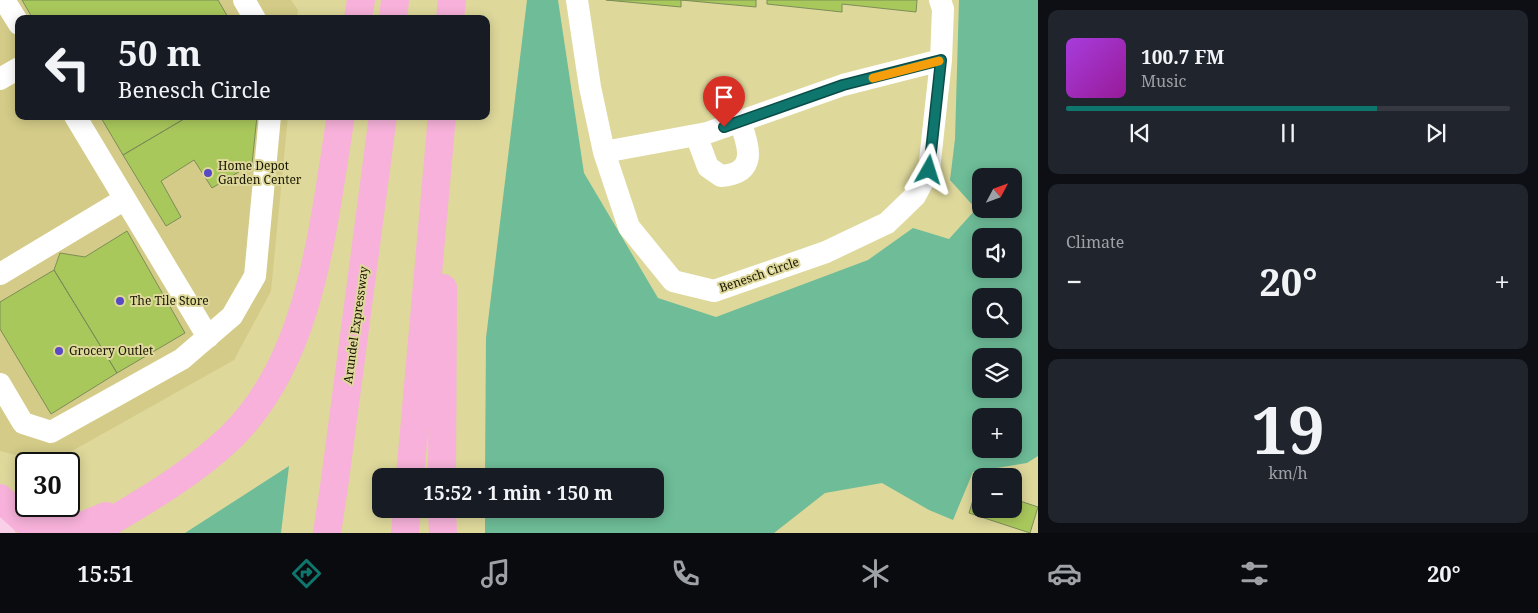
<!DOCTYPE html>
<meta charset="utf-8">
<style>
:root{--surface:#171b24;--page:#20242c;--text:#f1f3f6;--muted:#9ea1a6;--line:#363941;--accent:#0f766e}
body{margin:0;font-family:"Noto Serif",serif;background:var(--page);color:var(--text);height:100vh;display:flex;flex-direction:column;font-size:19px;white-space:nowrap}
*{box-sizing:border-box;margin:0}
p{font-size:16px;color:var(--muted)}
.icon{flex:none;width:28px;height:28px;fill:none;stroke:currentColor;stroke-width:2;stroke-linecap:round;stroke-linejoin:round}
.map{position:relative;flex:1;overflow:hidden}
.details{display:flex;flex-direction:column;gap:10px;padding:10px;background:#0d0f14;width:500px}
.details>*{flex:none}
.banner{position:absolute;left:15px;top:15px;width:475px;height:105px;border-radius:10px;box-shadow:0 2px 12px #0003;background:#171b24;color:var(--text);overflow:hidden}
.needle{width:32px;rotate:49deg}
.fabs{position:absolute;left:972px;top:168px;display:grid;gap:10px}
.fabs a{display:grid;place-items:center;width:50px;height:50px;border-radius:10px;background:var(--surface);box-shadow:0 2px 12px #0003;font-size:25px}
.speed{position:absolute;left:15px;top:452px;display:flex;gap:10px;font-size:25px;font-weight:700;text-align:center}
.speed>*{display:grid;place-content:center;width:65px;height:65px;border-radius:50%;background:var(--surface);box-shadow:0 2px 12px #0003;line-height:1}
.speed .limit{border:2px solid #111;border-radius:8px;background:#fff;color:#111}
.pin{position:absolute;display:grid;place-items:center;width:42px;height:42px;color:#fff;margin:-51px -21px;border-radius:50% 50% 50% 0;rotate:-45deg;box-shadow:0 0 5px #0007}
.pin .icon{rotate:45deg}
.me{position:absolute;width:55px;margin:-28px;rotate:6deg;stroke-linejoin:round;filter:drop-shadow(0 0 4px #0008)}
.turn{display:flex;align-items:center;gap:18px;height:105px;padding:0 20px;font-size:22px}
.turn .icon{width:65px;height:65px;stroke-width:2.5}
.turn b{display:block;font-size:35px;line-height:42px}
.big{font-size:38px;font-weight:700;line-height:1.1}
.details .card{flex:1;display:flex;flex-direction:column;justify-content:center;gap:8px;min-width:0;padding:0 18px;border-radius:10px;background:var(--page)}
.details .dial{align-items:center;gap:0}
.dial b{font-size:65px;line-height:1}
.song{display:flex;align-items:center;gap:15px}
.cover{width:60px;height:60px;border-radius:8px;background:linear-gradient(135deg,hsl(280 70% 55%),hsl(300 70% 35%))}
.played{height:5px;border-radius:2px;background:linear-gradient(90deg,var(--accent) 70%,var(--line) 70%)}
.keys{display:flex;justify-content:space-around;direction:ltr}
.heat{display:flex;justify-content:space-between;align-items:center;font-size:28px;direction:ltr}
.trip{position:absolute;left:372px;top:468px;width:292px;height:50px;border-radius:10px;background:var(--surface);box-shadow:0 2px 12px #0003;font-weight:700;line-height:50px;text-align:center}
.tab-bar{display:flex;height:80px;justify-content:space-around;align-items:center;background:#090b0e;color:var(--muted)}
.tab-bar .icon{width:35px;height:35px}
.tab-bar .on{color:var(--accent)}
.tab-bar b{font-size:22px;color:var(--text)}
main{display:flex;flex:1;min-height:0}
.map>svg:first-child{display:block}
.built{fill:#d3cb87}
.green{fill:#6ebc98;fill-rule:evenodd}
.building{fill:#a9c85c;stroke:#7c8d57}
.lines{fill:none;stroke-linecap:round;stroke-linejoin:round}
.minor{stroke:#fff;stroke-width:22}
.major{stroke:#fad0e9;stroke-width:28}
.highway{stroke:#f7b1da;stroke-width:28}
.route-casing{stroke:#0a4d48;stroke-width:12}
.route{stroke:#0f766e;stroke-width:9}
.slow{stroke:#f59e0b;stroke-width:9}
.poi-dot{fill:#584ac2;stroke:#ded89b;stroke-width:2}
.labels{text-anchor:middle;stroke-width:4;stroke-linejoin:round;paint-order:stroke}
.poi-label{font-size:12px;fill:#181501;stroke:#ded89b;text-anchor:start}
.street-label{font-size:12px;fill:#181501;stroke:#ded89b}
</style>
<main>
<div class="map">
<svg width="1038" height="533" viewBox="0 0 1038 533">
<rect width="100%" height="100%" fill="#ded89b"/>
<!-- built -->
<path class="built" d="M0,0H291L298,10L297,19H19V116H288L271,291L234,360L49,464L0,451Z"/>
<!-- green -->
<path class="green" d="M527,0H558L584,173L658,298L716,317L868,260L913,228L949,239L976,209L950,180L955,139L959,0H1038V456L1027,463L973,472L953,520L929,510L882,483L825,493L774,533H485V509H656V476H485L486,338ZM981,176H1014V209H981ZM981,236H1014V269H981ZM981,296H1014V329H981ZM981,356H1014V389H981ZM981,416H1014V449H981Z
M289,466L281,533H185Z"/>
<!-- building -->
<path class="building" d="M22,0H218L229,19H33Z
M606,0H756V7L681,0V7Z
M767,0H917L916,12L842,4V12L767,4Z
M100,116H189L123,155Z
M189,116H257L252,164L212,188L194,160L161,181L181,217L166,226L123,155Z
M127,231L185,333L117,373L54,270L60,253L85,257Z
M54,270L117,373L51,414L0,329V302Z
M977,487L981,488V509H1014V499L1038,507L1030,533L969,513Z"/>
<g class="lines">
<!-- minor -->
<path class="minor" d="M4,0L19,24
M244,0L255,19
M577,0L590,87L604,152L629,227L673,281L714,291L826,252L887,223L915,196L929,170L941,60L943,9L940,0
M0,79L19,68
M75,116L208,337
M696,135L708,167L721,176C757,173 750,148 740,122
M604,152L707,133L843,85L941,60
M0,274L125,199
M0,384L23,423L51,432L182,359L232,316L255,276L270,116"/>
<!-- major -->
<path class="major" d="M0,531L1,533"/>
<!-- highway -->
<path class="highway" d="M358,19L361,0
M393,19L395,0
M450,19L452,0
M410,476L442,116
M442,476L443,288
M0,498L24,520L77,528L106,516
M442,509L443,533
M91,533C140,504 190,476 231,437C313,357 323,223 341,116
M327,533L335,480L383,116
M405,533L407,509"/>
</g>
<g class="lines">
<!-- route casing -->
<g class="route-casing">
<path id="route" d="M724,127L843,85L941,60L929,170"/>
</g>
<!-- route -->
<use href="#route" class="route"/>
<!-- slow -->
<path class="slow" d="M873,78L939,61"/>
</g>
<!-- markers -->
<g class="poi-dot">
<circle cx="208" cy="173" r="5"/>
<circle cx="120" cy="301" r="5"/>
<circle cx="59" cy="351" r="5"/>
</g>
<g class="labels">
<!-- poi labels -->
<g class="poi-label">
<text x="218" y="170">Home Depot<tspan x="218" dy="14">Garden Center</tspan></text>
<text x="130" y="305">The Tile Store</text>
<text x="69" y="355">Grocery Outlet</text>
</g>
<!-- street labels -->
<g class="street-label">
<text transform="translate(759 275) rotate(-19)" y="4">Benesch Circle</text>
<text transform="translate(356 325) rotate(-82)" y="4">Arundel Expressway</text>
</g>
</g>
</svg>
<div class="fabs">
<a><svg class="needle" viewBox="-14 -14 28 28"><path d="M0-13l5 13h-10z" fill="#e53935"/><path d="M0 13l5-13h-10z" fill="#9ea1a6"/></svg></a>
<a><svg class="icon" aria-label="sound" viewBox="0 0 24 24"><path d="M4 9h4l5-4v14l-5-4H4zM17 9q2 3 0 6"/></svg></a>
<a><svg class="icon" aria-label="search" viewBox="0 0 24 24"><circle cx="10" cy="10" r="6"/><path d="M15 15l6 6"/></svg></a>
<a><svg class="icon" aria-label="layers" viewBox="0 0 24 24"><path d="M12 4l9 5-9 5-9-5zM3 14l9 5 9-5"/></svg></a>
<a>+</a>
<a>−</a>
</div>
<div class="speed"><div class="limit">30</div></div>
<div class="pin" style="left:724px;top:127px;background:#d93025"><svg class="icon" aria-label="arrive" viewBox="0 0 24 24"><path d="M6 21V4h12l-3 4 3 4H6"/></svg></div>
<svg class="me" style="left:929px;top:170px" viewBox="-20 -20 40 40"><path d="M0-17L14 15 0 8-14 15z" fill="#0f766e" stroke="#fff" stroke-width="4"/></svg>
<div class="trip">15:52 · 1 min · 150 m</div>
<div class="banner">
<div class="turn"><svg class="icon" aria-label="left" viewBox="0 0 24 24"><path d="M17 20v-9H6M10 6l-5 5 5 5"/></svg><div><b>50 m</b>Benesch Circle</div></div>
</div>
</div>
<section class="details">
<div class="card">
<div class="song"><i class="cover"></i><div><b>100.7 FM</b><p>Music</p></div></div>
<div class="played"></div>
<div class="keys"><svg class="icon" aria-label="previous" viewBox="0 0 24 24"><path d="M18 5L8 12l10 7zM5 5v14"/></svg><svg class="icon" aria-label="pause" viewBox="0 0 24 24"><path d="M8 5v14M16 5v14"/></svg><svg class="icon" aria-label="next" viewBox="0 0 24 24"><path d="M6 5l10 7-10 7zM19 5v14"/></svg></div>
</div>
<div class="card"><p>Climate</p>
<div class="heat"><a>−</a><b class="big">20°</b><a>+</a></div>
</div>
<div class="card dial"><b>19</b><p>km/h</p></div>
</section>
</main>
<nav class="tab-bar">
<b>15:51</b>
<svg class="icon on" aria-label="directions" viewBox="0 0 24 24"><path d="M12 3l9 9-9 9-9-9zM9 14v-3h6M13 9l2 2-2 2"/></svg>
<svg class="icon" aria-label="music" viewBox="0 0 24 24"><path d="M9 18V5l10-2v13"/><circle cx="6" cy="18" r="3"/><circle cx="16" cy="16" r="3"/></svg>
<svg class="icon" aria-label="phone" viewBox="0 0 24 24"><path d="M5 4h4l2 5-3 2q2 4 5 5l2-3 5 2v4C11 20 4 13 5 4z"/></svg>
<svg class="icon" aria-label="climate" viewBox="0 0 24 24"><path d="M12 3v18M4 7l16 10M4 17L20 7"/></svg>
<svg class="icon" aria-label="car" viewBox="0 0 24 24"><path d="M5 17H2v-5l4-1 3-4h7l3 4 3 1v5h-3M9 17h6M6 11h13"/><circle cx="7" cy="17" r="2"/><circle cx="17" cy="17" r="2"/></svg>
<svg class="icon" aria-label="filters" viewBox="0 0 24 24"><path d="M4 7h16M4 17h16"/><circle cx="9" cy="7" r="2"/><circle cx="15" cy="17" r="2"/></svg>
<b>20°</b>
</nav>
